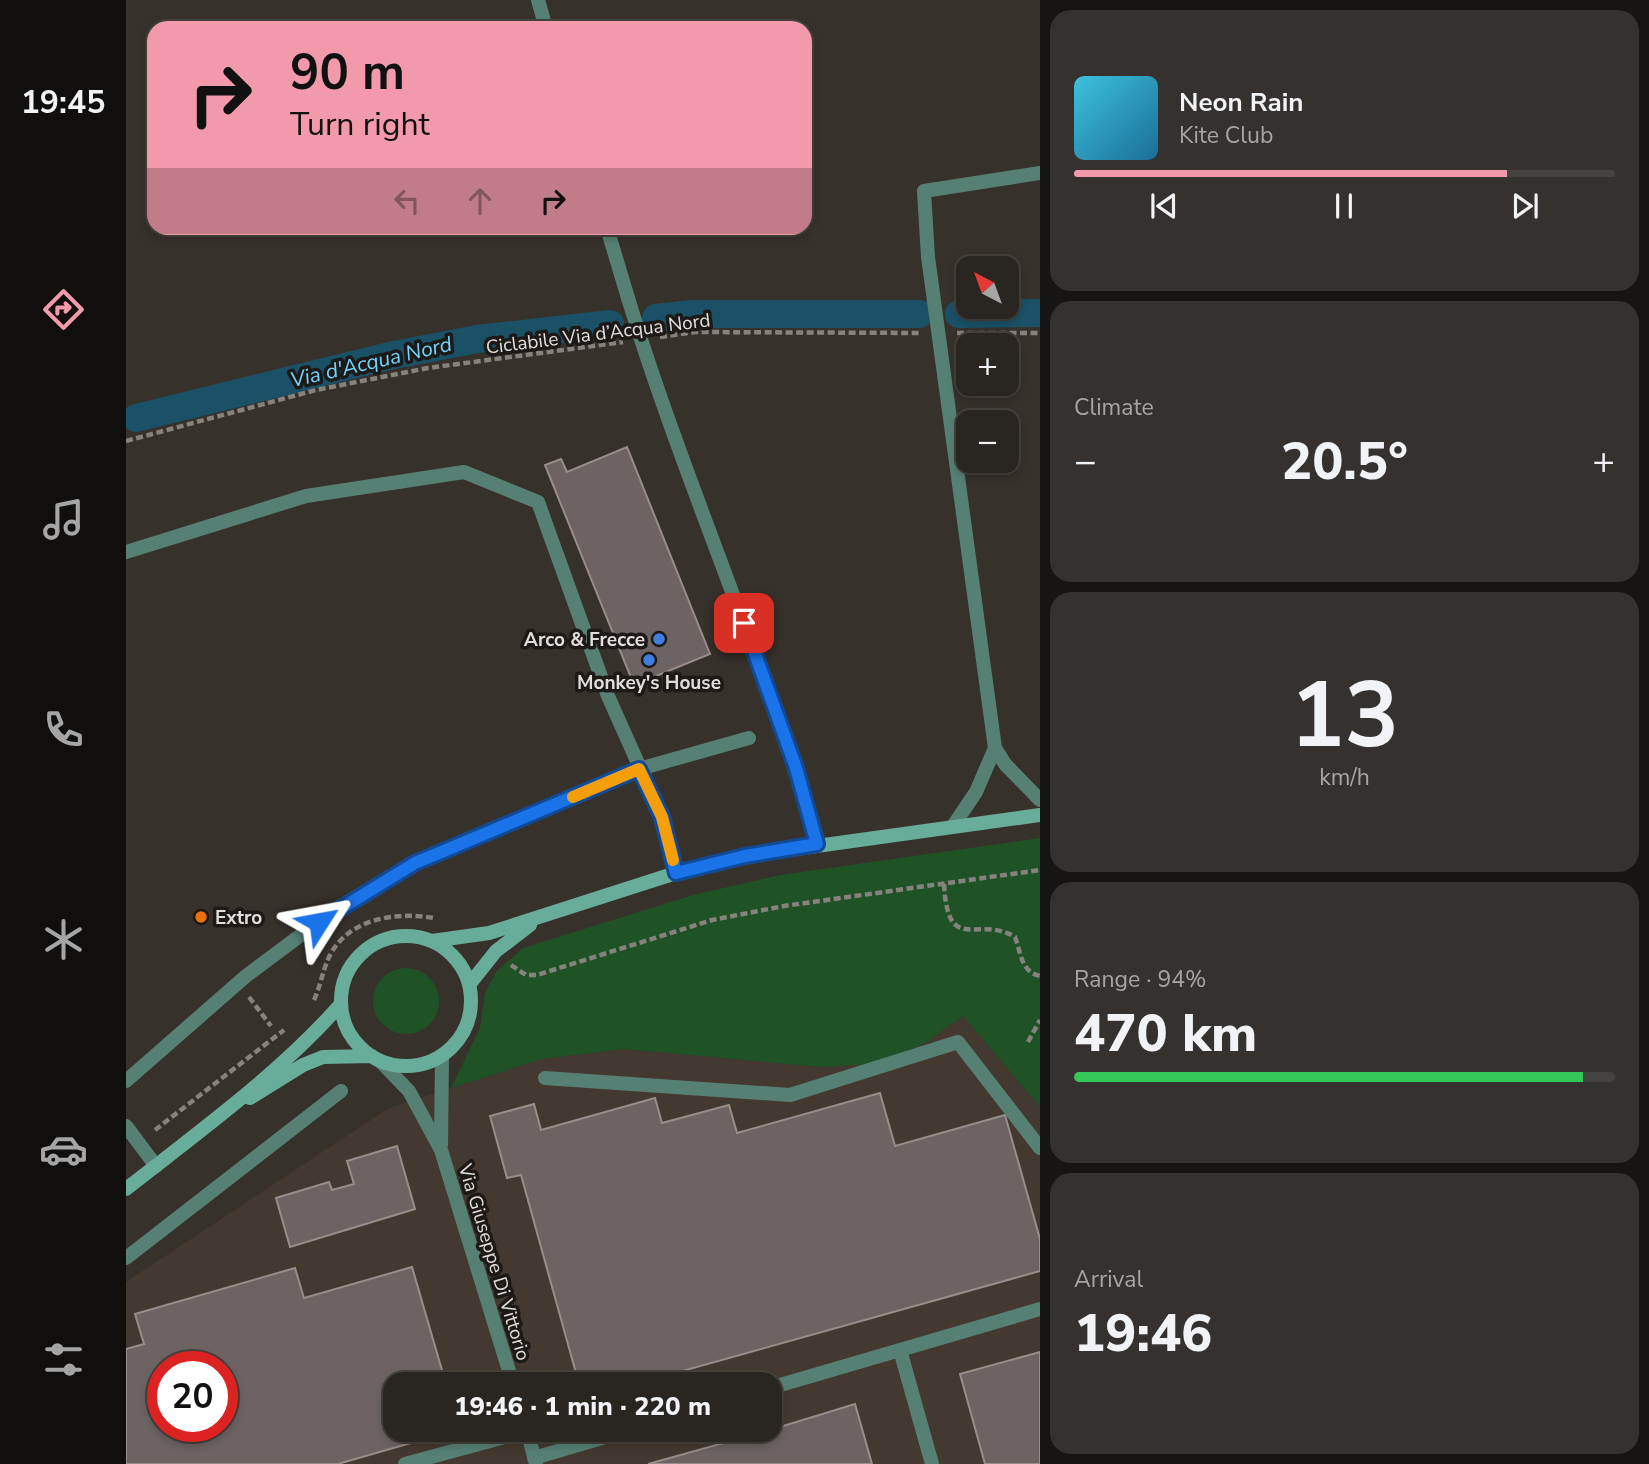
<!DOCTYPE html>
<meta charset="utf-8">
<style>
:root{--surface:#292521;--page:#35312e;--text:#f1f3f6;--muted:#a5a5a5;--line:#45423f;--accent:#f29aac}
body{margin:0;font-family:"Nunito Sans",sans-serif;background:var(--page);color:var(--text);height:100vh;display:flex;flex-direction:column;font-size:26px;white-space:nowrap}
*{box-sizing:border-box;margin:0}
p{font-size:23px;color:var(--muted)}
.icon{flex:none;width:38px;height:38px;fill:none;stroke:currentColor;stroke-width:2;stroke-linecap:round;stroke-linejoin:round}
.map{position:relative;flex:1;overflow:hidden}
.panel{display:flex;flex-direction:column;gap:10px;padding:10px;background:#171412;width:609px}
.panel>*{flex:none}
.guide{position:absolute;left:21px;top:21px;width:665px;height:214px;border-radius:21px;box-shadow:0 4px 10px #0003,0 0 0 2px var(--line);background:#f29aac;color:#111;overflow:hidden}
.needle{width:46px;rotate:319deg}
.tools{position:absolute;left:830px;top:256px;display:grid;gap:14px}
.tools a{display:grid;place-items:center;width:63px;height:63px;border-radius:14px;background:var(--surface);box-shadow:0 4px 10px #0003,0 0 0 2px var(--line);font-size:35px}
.speed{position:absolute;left:21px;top:1351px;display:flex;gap:14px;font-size:35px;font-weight:700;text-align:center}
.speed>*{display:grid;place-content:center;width:91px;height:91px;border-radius:50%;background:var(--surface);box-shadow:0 4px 10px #0003,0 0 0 2px var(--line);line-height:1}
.speed .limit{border:10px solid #d22;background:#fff;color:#111}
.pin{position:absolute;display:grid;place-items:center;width:60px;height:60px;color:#fff;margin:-30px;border-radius:14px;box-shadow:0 4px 10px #0006}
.me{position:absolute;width:77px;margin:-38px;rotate:56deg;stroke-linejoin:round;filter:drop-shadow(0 0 5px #0008)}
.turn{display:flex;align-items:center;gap:24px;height:147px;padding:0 28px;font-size:32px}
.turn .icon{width:91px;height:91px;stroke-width:2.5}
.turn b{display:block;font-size:49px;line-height:60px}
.lanes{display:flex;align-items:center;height:66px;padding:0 28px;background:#0003;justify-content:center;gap:35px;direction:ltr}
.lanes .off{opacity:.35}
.big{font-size:52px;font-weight:800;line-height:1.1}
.panel .tile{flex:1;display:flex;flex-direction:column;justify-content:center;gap:10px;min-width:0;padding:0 24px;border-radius:21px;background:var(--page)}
.panel .dial{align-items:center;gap:0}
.dial b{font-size:91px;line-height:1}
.song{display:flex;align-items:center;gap:21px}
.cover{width:84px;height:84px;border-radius:10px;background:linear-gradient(135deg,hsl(190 70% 55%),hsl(200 70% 35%))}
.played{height:7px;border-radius:4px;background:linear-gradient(90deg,var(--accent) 80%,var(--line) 80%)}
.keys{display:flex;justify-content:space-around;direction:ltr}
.heat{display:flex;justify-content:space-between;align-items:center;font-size:38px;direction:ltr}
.charge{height:10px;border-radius:5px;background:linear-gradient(90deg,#34c759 94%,var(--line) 0)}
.trip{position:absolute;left:257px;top:1372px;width:399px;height:70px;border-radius:21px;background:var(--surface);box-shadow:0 4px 10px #0003,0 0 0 2px var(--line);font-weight:800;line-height:70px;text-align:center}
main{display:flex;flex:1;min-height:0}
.tabs{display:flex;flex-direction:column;width:126px;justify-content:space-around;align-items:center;background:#100f0d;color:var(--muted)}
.tabs .icon{width:49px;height:49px}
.tabs .on{color:var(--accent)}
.tabs b{font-size:32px;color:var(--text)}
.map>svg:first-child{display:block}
.built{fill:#443930;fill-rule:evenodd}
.green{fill:#1f5326}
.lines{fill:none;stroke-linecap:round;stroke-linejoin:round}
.canal{stroke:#1a5166;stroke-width:28}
.building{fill:#6c6362;stroke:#978e8c;stroke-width:2;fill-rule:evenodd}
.path{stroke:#87827e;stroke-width:4.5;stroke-dasharray:7 3.5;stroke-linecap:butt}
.lane{stroke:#578075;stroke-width:14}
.street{stroke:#578075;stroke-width:14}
.secondary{stroke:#68ac9a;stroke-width:14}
.route-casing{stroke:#114b97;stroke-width:18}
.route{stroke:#1a73e8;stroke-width:12}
.slow{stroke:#f59e0b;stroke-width:12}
.shop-dot{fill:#3f7fe0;stroke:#1c1917;stroke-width:2.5}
.food-dot{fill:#e8710a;stroke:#1c1917;stroke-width:2.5}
.labels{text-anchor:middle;stroke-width:7;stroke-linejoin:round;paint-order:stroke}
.street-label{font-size:19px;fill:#e1ddda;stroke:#1c1917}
.poi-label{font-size:19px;font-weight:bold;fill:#e1ddda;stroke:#1c1917;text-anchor:end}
.water-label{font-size:21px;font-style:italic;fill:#6fd5ff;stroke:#1c1917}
</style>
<main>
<nav class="tabs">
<b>19:45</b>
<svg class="icon on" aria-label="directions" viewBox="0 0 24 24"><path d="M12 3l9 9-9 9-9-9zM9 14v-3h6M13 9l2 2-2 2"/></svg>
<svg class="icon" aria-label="music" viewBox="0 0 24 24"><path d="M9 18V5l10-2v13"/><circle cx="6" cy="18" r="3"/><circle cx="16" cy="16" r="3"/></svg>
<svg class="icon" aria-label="phone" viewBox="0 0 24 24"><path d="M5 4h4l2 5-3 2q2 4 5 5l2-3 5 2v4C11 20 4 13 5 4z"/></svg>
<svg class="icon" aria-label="climate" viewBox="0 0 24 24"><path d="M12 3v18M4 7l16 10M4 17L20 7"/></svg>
<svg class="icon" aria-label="car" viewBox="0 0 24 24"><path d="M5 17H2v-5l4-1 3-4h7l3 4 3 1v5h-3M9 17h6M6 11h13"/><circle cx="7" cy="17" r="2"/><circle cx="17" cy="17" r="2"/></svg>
<svg class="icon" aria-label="filters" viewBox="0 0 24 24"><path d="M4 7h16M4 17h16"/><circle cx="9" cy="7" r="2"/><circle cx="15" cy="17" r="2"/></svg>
</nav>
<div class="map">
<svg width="914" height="1464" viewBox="0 0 914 1464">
<rect width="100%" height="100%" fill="#37312c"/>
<!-- built -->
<path class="built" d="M837,1016L914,1107V1464H0V1282L263,1108L416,1059L498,1049L694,1067L796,1045ZM37,1367H96V1426H37ZM270,1384H644V1430H270Z"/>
<!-- green -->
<path class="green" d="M914,838V1107L837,1016L796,1045L746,1064L694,1067L498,1049L416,1059L325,1088L354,1028L359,993L371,971L397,948L567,895L654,875Z
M247 1001a33 33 0 1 1 66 0a33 33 0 1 1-66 0Z"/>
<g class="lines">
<!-- canal -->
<path class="canal" d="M833,314L914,313
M530,318L565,314H793
M10,418L263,356L351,339L484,324"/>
</g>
<!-- building -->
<path class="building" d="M501,447L584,654L508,685L419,465L435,459L441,472Z
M754,1093L769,1146L879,1115L914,1239V1271L510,1384H453L395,1175L381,1178L364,1116L408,1104L415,1130L529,1098L536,1123L603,1105L611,1133Z
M271,1146L289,1209L164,1247L150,1198L203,1182L206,1190L228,1184L221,1161Z
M286,1267L320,1384H270V1430H330L212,1464H0V1349L18,1344L9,1314L169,1268L178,1298ZM37,1367H96V1426H37Z
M914,1352V1464H859L834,1374Z
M729,1404L746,1464H522L644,1430Z"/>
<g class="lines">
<!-- path -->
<path class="path" d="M831,333H914
M534,337L569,332L794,333
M0,441L190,390L302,368L497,342
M818,884C822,957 851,914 889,937C895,953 895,972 914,976
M385,965L400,975H411L586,920L658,906L914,870
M123,997L145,1026
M188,1000C195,985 197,968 205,953C226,917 272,912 308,918
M902,1042L914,1020
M29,1130L158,1030"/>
<!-- lane -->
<path class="lane" d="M412,0L420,28
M481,228L502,298
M0,552L180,496L338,472L412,502L482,696L536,817L550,873
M869,748L802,257L798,191L914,173
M827,826L850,792L869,748L879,764L914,800
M419,1078L664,1095L832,1042L914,1148
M0,1081L120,976L211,908L289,863L513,769L623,738
M0,1126L30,1166
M0,1258L215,1091
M774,1350L806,1464
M644,1388L914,1309
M408,1458L503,1430
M279,1464L401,1431"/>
<!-- street -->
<path class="street" d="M502,298C558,482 639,658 691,844
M255,1062L283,1091L315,1150L387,1384
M315,1145L316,1056
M401,1430L410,1464"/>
<!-- secondary -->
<path class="secondary" d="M215 1001a65 65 0 1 1 130 0a65 65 0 1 1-130 0Z
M306,941L363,933L550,873L619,856L914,815
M343,985L370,951L404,925
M124,1098L177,1065L197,1057L246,1056
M0,1189C74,1131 153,1074 215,1004"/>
</g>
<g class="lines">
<!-- route casing -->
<g class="route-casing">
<path id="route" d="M193,922L289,863L513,769L536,817L550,873L619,856L691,844L670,768L618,623"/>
</g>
<!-- route -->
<use href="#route" class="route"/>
<!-- slow -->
<path class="slow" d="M447,797L513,769L536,817L547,860"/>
</g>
<!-- markers -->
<g class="shop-dot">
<circle cx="533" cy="639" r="7"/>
<circle cx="523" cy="660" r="7"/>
</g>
<circle class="food-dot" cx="75" cy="917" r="7"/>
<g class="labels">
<!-- street labels -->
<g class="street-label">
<text transform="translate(472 333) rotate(-7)" y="7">Ciclabile Via d’Acqua Nord</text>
<text transform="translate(369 1262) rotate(73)" y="7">Via Giuseppe Di Vittorio</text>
</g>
<!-- poi labels -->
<g class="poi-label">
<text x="519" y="646">Arco &amp; Frecce</text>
<text x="523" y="689" text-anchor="middle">Monkey's House</text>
<text x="89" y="924" text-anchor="start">Extro</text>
</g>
<!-- water labels -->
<g class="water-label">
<text transform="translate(245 362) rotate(-13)" y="7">Via d'Acqua Nord</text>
</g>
</g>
</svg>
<div class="tools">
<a><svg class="needle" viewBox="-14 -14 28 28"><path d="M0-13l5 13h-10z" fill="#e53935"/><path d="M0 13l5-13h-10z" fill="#a5a5a5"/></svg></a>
<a>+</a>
<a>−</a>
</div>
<div class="speed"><div class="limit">20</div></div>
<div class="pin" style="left:618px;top:623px;background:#d93025"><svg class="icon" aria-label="arrive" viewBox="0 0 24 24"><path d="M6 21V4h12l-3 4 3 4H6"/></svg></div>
<svg class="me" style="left:193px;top:922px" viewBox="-20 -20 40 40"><path d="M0-17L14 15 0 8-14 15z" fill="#1a73e8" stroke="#fff" stroke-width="4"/></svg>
<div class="trip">19:46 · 1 min · 220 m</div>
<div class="guide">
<div class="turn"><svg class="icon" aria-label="right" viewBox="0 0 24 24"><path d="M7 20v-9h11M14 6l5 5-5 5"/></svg><div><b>90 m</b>Turn right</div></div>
<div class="lanes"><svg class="icon off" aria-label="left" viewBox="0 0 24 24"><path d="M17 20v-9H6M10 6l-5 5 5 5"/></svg><svg class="icon off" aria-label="ahead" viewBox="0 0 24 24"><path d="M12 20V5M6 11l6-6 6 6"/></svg><svg class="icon" aria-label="right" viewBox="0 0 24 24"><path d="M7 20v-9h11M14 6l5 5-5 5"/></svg></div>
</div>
</div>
<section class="panel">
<div class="tile">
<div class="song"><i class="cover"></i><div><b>Neon Rain</b><p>Kite Club</p></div></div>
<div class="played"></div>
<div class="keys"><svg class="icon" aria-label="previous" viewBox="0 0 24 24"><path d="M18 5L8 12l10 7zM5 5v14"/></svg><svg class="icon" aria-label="pause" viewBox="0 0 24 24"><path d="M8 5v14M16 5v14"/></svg><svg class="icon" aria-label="next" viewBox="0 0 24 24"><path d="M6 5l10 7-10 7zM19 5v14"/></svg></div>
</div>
<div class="tile"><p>Climate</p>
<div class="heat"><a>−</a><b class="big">20.5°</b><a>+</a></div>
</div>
<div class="tile dial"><b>13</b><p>km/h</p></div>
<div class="tile"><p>Range · 94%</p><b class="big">470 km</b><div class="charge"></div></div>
<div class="tile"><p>Arrival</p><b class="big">19:46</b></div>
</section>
</main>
